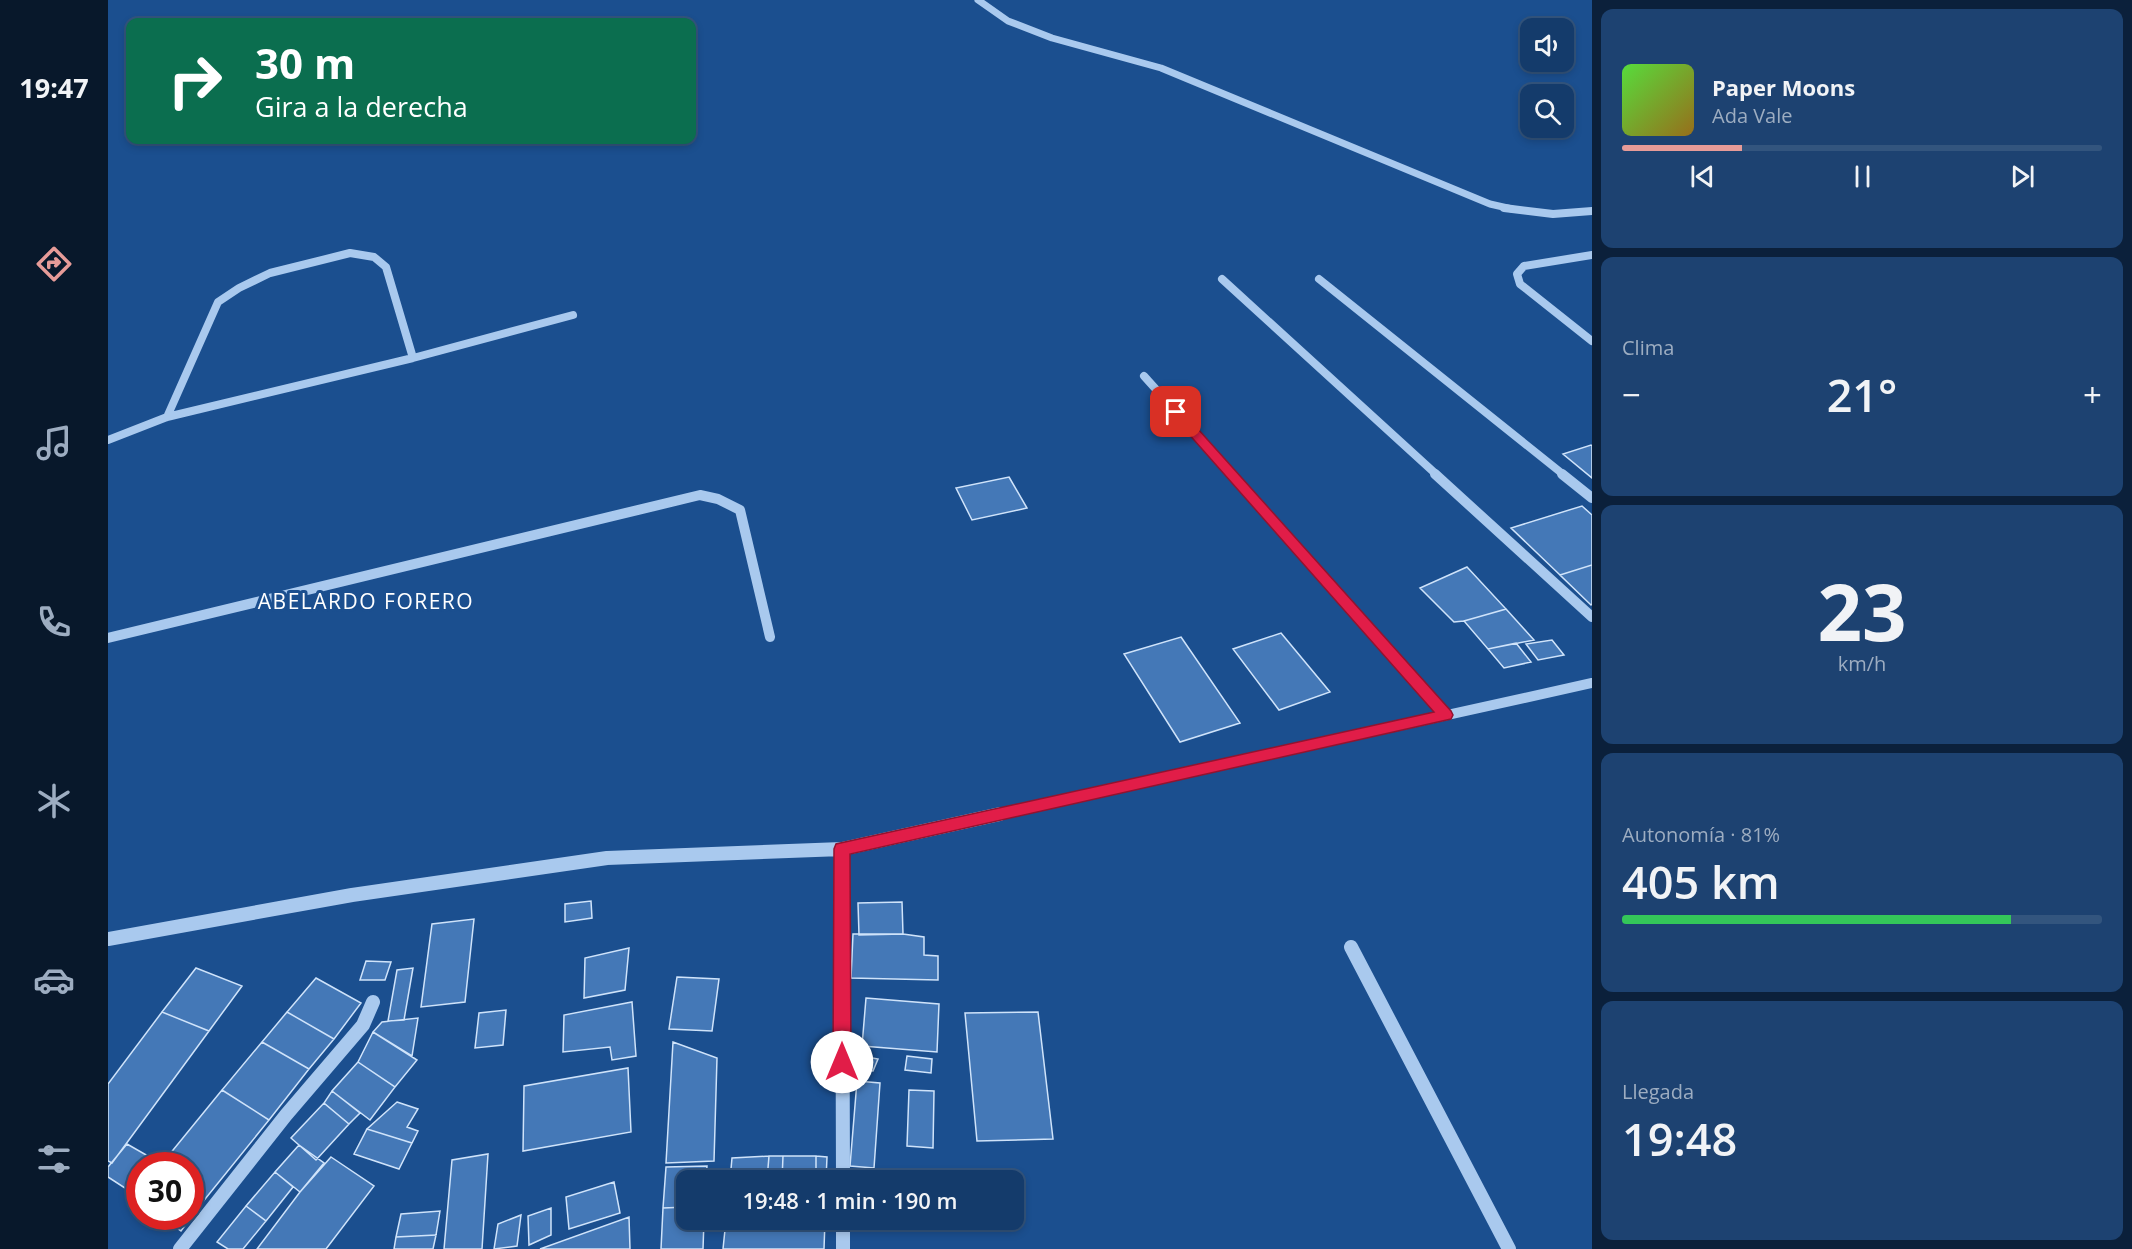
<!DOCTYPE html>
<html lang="es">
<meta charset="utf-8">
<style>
:root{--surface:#143b6b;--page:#1d4271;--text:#f1f3f6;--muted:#9dadc1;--line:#33557e;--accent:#e69b98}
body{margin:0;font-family:"Open Sans",sans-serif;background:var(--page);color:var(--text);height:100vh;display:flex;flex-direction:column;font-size:22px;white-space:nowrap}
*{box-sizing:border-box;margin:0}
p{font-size:20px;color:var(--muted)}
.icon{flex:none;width:33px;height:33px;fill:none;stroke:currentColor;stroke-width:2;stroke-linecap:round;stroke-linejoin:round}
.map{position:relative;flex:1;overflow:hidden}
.sheet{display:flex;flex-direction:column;gap:9px;padding:9px;background:#0b203b;width:540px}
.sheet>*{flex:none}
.hud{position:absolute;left:18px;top:18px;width:570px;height:126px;border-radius:12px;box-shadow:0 3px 9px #0003,0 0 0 2px var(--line);background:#0b6e4f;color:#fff;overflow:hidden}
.controls{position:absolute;left:1412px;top:18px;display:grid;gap:12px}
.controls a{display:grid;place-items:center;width:54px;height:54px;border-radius:12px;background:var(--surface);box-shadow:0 3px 9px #0003,0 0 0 2px var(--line);font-size:30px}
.speed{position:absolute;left:18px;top:1152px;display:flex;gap:12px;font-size:30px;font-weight:700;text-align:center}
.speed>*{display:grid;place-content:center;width:78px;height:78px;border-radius:50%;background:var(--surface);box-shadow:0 3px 9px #0003,0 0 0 2px var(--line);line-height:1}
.speed .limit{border:9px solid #d22;background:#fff;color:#111}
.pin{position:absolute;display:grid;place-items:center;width:51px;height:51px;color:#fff;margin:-26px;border-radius:12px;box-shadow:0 3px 9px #0006}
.me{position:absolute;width:66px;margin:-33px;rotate:0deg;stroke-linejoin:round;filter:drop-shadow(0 0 4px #0008)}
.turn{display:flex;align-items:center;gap:21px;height:126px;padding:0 30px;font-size:27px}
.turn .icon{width:78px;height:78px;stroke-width:2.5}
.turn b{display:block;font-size:42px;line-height:51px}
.big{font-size:45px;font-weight:600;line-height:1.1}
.sheet .card{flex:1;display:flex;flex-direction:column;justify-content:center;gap:9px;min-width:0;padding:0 21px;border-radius:12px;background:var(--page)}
.sheet .dial{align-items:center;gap:0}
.dial b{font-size:78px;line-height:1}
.song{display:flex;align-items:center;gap:18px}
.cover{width:72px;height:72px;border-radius:9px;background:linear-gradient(135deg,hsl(110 70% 55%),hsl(40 70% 35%))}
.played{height:6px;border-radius:3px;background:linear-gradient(90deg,var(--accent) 25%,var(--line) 25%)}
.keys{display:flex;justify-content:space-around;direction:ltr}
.heat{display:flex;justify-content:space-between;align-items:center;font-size:33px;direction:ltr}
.charge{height:9px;border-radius:4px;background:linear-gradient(90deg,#34c759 81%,var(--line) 0)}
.trip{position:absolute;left:568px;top:1170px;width:348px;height:60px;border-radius:12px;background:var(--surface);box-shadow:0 3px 9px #0003,0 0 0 2px var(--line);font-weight:600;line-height:60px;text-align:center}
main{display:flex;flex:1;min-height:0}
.tab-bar{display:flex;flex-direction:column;width:108px;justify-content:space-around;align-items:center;background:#08182b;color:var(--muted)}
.tab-bar .icon{width:42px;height:42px}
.tab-bar .selected{color:var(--accent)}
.tab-bar b{font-size:27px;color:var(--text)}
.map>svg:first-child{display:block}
.building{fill:#4478b7;stroke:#cfe3fa;stroke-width:1.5}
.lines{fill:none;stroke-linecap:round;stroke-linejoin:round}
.minor-far3{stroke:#a9c9ee;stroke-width:7}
.minor-far2{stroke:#a9c9ee;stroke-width:8}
.minor-far1{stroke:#a9c9ee;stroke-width:10}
.minor{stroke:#a9c9ee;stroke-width:14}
.route{fill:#e11d48;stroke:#92132f;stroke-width:1.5}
.labels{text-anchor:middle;stroke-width:6;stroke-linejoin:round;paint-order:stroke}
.neighbourhood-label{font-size:21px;letter-spacing:1.5px;fill:#fff;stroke:#1b4f8f}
</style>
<main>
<nav class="tab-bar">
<b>19:47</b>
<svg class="icon selected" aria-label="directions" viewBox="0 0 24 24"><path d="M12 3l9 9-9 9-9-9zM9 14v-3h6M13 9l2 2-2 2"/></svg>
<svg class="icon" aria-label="music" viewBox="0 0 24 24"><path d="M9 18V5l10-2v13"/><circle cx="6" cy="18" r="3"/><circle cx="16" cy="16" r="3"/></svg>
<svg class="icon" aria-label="phone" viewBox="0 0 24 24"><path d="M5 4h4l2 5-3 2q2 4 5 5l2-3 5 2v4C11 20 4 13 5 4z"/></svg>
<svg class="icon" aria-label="climate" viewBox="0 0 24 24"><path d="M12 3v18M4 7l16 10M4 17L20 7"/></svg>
<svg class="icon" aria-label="car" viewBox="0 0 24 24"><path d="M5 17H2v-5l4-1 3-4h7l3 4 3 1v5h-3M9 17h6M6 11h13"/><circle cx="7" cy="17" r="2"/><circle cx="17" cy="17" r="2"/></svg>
<svg class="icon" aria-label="filters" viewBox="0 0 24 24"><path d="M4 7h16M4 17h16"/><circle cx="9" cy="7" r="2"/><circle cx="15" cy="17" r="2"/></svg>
</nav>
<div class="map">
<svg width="1484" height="1249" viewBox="0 0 1484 1249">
<rect width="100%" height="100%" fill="#1b4f8f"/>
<!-- building -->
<path class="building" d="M1483,445L1484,446V478L1455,454Z
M901,477L919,508L864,520L848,488Z
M1474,506L1484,515V565L1452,575L1403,528Z
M1484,565V604L1483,605L1452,575Z
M1359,567L1398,609L1356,621L1346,622L1312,588Z
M1398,609L1426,640L1380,649L1356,621Z
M1173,633L1222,692L1171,710L1125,649Z
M1073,637L1132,723L1072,742L1016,654Z
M1444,640L1456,655L1430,660L1418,644Z
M1408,643L1423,662L1396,668L1380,649Z
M483,901L484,918L457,922V904Z
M794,902L795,934L751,935L750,903Z
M366,919L357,1002L313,1007L324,924Z
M745,934H795L816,937V955L830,956V980L743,978Z
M521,948L517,990L476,998L477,958Z
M258,961L283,962L277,980H252Z
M88,968L134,986L101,1031L54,1012Z
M305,968L296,1020L280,1021L289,970Z
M569,977L611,979L604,1031L561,1029Z
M208,978L253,1003L226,1039L179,1012Z
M758,998L831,1004L829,1052L754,1046Z
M524,1002L528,1056L504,1060L502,1047L455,1052L456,1015Z
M398,1010L395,1045L367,1048L371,1013Z
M54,1012L101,1031L4,1163L0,1161V1084Z
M179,1012L226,1039L201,1069L154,1042Z
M930,1012L945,1139L869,1141L857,1013Z
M310,1018L304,1056L265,1032L274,1022Z
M265,1032L309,1060L287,1087L250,1062Z
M154,1042L201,1069L161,1120L114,1090Z
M565,1042L609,1058L606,1161L558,1163Z
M749,1055L770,1059L765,1071L748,1070Z
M799,1056L824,1059L823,1073L797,1070Z
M250,1062L287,1087L262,1120L224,1091Z
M520,1068L523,1132L415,1151L416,1086Z
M749,1081L772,1083L766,1168L742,1166Z
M114,1090L161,1120L89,1209L82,1205V1166H52Z
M801,1090L826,1091L825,1148L799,1146Z
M224,1091L252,1113L241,1124L216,1103Z
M289,1102L310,1109L299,1127L310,1131L304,1143L259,1129Z
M216,1103L241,1124L208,1160L183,1138Z
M259,1129L304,1143L291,1169L246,1154Z
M19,1144L47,1160L43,1166H32V1181L23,1192L0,1177V1167Z
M191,1145L216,1163L192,1192L167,1172Z
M380,1154L374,1249H336L344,1160Z
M661,1156L659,1180H622L624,1158Z
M661,1156H675L674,1180H659Z
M675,1156H708V1180H674Z
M708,1156L719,1157L718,1180H708Z
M223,1157L266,1186L218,1249H149L192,1192Z
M599,1166L598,1180H579V1207L555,1208L558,1167Z
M167,1172L185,1187L158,1221L138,1206Z
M506,1182L512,1213L461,1229L458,1197Z
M82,1205L89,1209L73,1231L52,1216H82Z
M138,1206L158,1221L135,1249H120L109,1242Z
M579,1207V1220H596L595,1249H553L555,1208Z
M443,1208V1235L421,1245L420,1216Z
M332,1211L328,1235L288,1237L293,1214Z
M413,1215L409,1246L386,1249L390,1224Z
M521,1217L522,1249H432Z
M618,1220H717L716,1249H615Z
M328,1235L325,1249H286L288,1237Z"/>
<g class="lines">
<!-- minor-far3 -->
<path class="minor-far3" d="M870,0L900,21L944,38L1053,68L1382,204L1404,209"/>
<!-- minor-far2 -->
<path class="minor-far2" d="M1396,208L1445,214L1484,211
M1484,255L1416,266L1409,274L1412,284L1484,341
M1114,279L1329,475
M1211,279L1456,475
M1036,376L1125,475
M59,417L110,302L131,288L162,273L242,253L266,257L278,267L305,358
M0,440L59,417L305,358L465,315"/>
<!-- minor-far1 -->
<path class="minor-far1" d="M1123,474L1338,715
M1327,474L1484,617
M1454,474L1484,498
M0,638L592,495L610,499L632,510L662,637
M886,815L1484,683"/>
<!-- minor -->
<path class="minor" d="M734,849L735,1180
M0,939L244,895L499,858L734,849L892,814
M1243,947L1401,1249
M735,1220V1249
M72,1249L178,1115L255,1025L265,1002"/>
</g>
<!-- route -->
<path class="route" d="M1068,408L1072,409L1343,711L1345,715L1343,719L742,854L743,1062L741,1068L734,1071L728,1068L725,1062L726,849L728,844L1326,712L1064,415L1062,412Z"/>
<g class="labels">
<!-- neighbourhood labels -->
<g class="neighbourhood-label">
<text x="258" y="609">ABELARDO FORERO</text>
</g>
</g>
</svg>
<div class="controls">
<a><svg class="icon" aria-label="sound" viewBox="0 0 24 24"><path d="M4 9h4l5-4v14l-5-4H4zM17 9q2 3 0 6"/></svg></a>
<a><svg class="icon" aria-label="search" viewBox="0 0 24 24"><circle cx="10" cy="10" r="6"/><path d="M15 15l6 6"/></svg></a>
</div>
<div class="speed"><div class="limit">30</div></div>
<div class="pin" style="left:1068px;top:412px;background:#d93025"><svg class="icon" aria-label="arrive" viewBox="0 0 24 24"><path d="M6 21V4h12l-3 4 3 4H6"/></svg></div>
<svg class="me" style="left:734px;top:1062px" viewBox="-20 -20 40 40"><circle r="19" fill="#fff"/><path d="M0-13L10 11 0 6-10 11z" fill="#e11d48"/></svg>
<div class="trip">19:48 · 1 min · 190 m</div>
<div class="hud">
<div class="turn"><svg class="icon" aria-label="right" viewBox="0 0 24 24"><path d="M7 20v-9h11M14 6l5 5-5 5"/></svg><div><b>30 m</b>Gira a la derecha</div></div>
</div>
</div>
<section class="sheet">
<div class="card">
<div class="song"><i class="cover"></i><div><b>Paper Moons</b><p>Ada Vale</p></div></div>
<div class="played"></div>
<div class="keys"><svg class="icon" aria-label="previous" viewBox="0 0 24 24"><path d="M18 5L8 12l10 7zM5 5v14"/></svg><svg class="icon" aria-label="pause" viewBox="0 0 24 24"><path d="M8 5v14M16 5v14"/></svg><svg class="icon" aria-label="next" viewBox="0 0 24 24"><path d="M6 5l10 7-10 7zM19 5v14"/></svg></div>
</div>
<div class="card"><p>Clima</p>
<div class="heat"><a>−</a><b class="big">21°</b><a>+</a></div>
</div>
<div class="card dial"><b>23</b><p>km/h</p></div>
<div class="card"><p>Autonomía · 81%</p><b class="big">405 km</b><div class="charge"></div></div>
<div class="card"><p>Llegada</p><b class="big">19:48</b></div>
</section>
</main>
